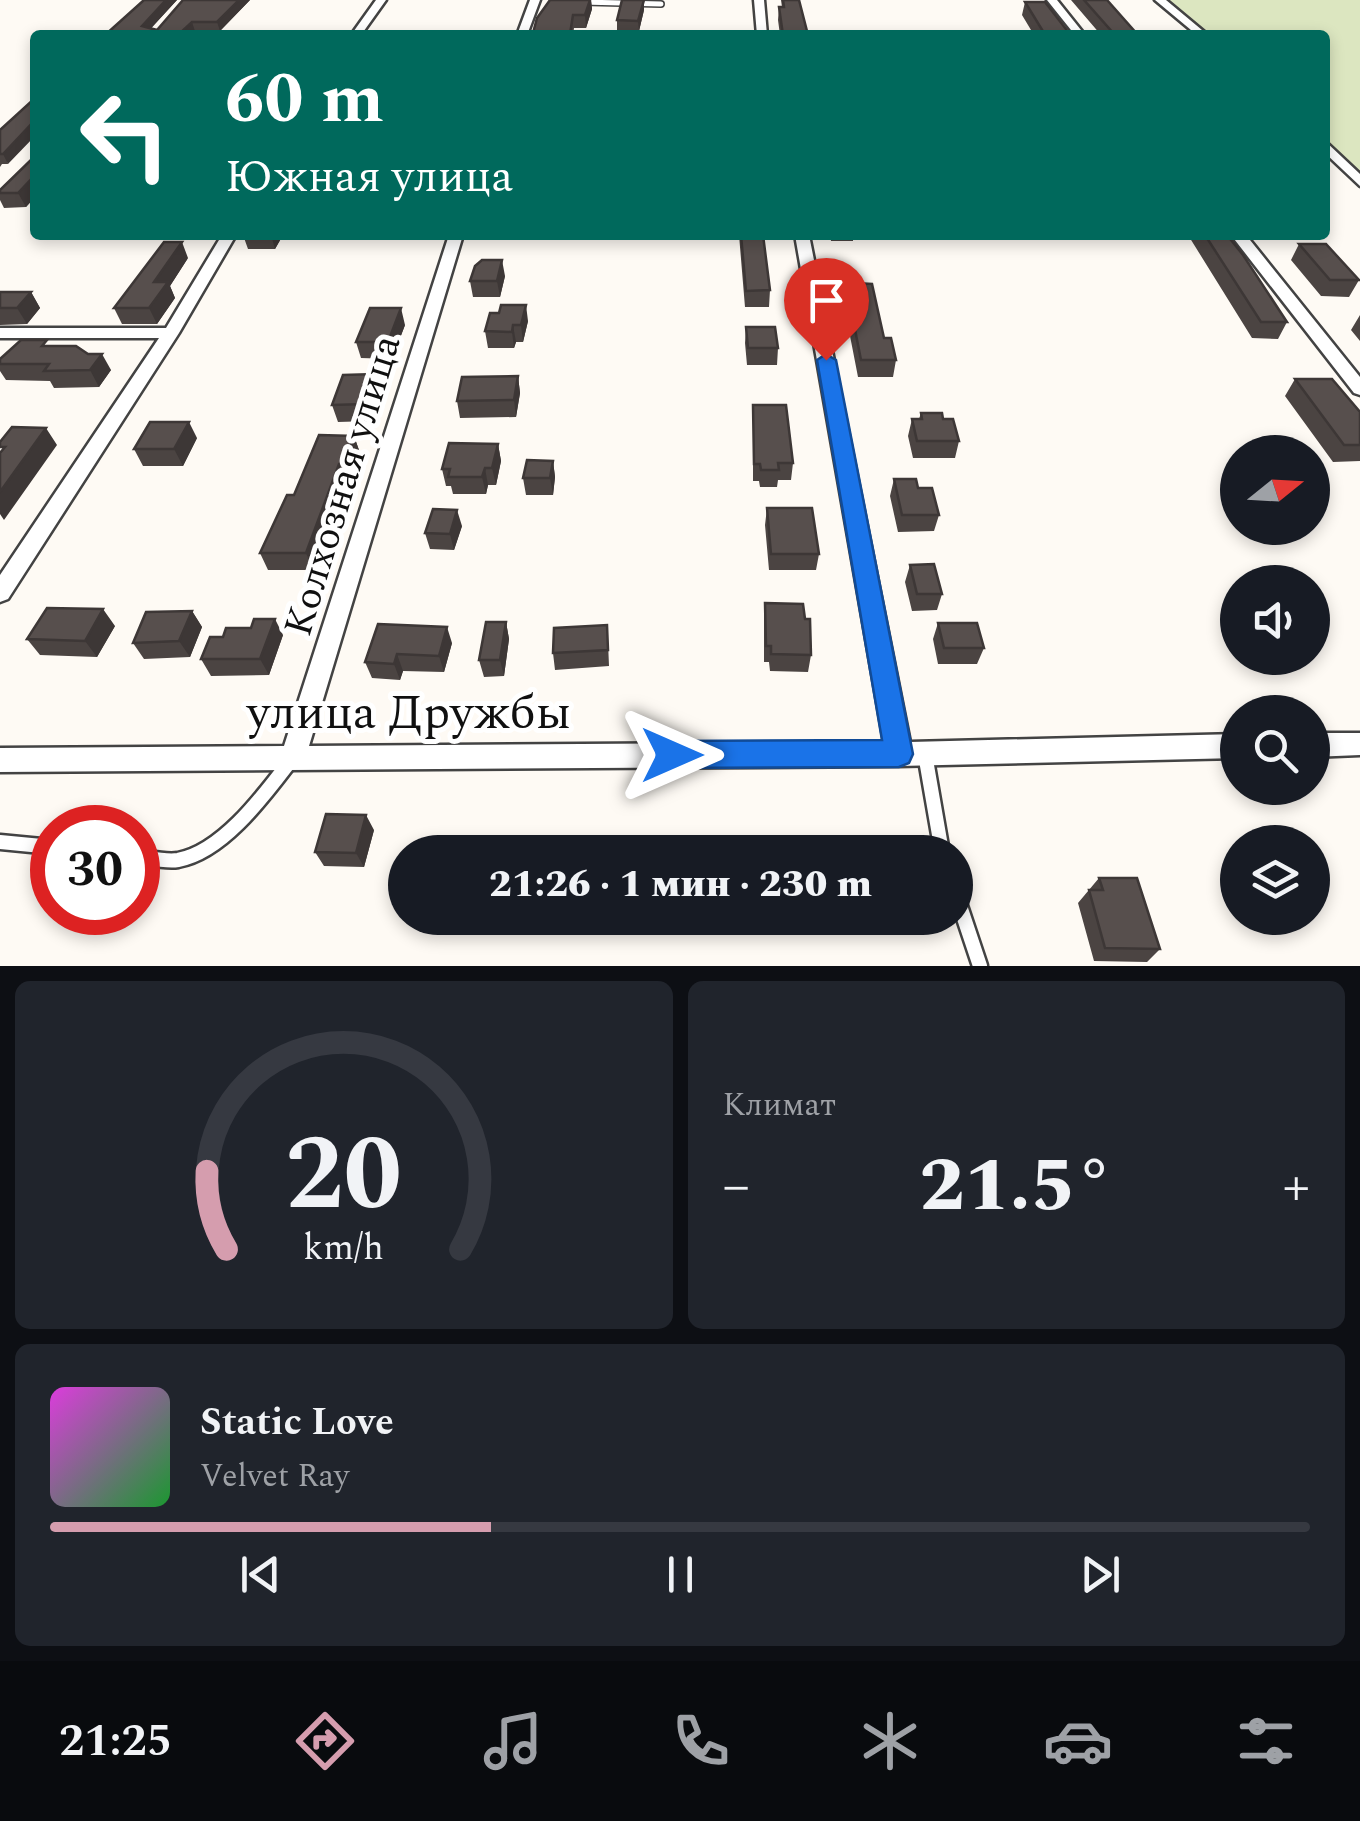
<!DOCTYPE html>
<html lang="ru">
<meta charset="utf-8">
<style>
:root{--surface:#171b24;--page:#20242c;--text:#f1f3f6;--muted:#9ea1a6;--line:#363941;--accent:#d59dae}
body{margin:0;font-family:Spectral,serif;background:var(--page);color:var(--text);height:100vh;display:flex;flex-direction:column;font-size:38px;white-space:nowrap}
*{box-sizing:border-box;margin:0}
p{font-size:32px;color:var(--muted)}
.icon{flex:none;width:55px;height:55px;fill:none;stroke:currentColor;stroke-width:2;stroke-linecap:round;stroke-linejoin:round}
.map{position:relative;height:966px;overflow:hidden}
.panel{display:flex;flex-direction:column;gap:15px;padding:15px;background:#0d0f14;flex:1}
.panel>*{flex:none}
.guide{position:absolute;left:30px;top:30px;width:1300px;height:210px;border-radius:10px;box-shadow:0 5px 15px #0003;background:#00695c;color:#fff;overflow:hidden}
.needle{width:65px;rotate:72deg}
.controls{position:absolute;left:1220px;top:435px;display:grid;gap:20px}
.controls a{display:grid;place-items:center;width:110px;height:110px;border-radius:50%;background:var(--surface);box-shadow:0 5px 15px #0003;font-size:50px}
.speed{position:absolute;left:30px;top:805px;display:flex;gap:20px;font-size:50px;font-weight:700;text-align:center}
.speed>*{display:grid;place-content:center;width:130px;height:130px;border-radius:50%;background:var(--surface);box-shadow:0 5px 15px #0003;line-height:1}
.speed .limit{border:15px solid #d22;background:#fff;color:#111}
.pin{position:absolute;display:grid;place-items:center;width:85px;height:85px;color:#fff;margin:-102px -42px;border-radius:50% 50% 50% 0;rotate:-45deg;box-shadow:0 0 10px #0007}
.pin .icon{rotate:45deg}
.me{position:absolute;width:110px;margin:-55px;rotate:90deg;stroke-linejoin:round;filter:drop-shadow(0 0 8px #0008)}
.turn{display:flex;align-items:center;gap:35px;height:210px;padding:0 30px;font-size:45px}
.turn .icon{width:130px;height:130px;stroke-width:2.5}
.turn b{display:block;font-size:70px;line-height:85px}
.big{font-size:75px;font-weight:800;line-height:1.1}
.panel .card{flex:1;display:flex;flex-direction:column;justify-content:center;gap:15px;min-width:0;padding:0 35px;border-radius:15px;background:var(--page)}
.panel .dial{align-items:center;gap:0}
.dial svg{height:260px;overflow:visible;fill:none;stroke:var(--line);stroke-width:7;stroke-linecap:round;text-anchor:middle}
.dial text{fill:var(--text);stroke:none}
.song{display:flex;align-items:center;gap:30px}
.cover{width:120px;height:120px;border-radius:15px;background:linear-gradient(135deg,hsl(300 70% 55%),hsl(130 70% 35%))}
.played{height:10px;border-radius:5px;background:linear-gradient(90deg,var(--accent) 35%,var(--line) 35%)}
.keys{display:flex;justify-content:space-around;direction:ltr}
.heat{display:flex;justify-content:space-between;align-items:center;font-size:55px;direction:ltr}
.panel .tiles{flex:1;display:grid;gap:15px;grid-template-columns:1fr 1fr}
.card:last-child{grid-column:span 2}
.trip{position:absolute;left:388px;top:835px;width:585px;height:100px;border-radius:50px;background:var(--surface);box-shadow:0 5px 15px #0003;font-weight:800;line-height:100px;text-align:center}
.dock{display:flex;height:160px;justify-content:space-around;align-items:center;background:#090b0e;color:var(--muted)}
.dock .icon{width:70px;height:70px}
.dock .active{color:var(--accent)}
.dock b{font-size:45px;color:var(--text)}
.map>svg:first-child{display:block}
.green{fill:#dce6c0}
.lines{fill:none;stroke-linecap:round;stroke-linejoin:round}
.lane-far1-casing{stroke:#434343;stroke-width:8}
.lane-casing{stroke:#434343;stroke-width:19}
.street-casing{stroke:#434343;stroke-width:5}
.lane-far1{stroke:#fff;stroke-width:5}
.lane{stroke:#fff;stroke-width:14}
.street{fill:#fff;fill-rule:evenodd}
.wall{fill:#4b4442}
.shaded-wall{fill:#3d3736}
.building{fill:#574f4d;stroke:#3d3736;stroke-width:2.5}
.route{fill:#1a73e8;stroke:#114b97;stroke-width:2.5}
.labels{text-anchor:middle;stroke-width:10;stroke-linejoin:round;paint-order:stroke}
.street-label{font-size:40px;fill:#101010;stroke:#fff}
.near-street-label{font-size:48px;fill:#101010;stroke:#fff}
</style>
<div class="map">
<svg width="1360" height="966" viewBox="0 0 1360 966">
<rect width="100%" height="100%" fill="#fefaf4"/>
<!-- green -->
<path class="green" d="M1160,0H1360V182L1325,145V35H1203Z"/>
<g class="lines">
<!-- lane-far1 casing -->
<g class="lane-far1-casing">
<path id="lane-far1" d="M582,2L661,4"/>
</g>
<!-- lane casing -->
<g class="lane-casing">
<path id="lane" d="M925,754L942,852
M0,842L52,847
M138,856C151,858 165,862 178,860C223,852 265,794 291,760
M955,891L980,966"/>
</g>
<!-- street casing -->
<g class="street-casing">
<path id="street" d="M376,0H386L361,35H351Z
M530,0H540L527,35H517Z
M754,0H764L767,35H757Z
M1047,0H1057L1085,35H1075Z
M1155,0H1166L1208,35H1197Z
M1325,141L1360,174V186L1325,153Z
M222,235H236L179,333L8,599L0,602V575L159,338H0V328H166Z
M449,235H463L309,746L884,742L795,235H809L910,742L1238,734V758L899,766L0,772V748L284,746Z
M1231,235H1246L1360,377V395L1354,393Z
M1312,733H1360V755L1312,757Z"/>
</g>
<!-- lane-far1 -->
<use href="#lane-far1" class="lane-far1"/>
<!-- lane -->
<use href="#lane" class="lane"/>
<!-- street -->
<use href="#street" class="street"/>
</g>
<!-- wall -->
<path class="wall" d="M144,0H177L151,28L157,30L183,0H250L220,31L105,35Z
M550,0H591L592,9L586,28H574L573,35H533Z
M781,0H799L808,35H780L778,20L779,7H782Z
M1071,0H1107L1138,35H1101Z
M1025,2L1069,33V35H1034L1022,15Z
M644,10L639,31L617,30V20Z
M0,130L8,164H2L0,167Z
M35,156V197L26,207L4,208L0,200V190Z
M243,235H283L275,249H248Z
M739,235H763L770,290L769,307H745Z
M830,235H853V241H831Z
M1188,235H1227L1287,322L1278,339L1252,338Z
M1299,244L1359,280L1349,297L1321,296L1291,260Z
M188,258L170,286L175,298L157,324H122L114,308Z
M505,276L500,297H473L470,281Z
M854,283L896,360L893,377H858L844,305L847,289H853Z
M0,292H31L40,308L27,324L0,325Z
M1360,315V341L1351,330Z
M528,321L523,342H516L514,348H488L485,331Z
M405,325L392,359L361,358L356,342Z
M746,327L778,348L777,365H747L745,343Z
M50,346L111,370L99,387L54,388L50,381L6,380L0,371V359Z
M518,376L520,393L516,417L460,418L457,401Z
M1295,379L1360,412V461L1333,462L1285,396Z
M380,391L371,421L338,422L332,405Z
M753,405L793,463L791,480H778L777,487H760L759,481H753Z
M921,413L943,419L959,441L955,458H913L908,436L912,419H919Z
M354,436L360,453L349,481H345L313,570H268L260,553L294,495Z
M197,438L183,466H143L134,449Z
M498,444L501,461L496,485H488L486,494H453L451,486H446L442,469Z
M553,461L555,477L553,495H526L523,478Z
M894,479L918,488L939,515L934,531L898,532L890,496Z
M767,508L819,554L816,570H769L765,525Z
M462,526L454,550L430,549L425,533Z
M910,565L942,594L937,610L912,611L905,582Z
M765,603L805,619L811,655L808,672L770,671L769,662H764V619Z
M192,611L202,627L190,657L144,659L133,643Z
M506,622L509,639L504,676L484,677L479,660Z
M938,623L984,648L977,664H938L933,639Z
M115,626L97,657L40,655L27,639Z
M251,628L283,635L269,675L211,676L201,659L223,637Z
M608,642L609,666L555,670L553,653Z
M452,643L444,672L403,671L400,680L372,678L365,662Z
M374,830L364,867L324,866L315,852Z
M1099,878L1160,949L1147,962L1094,961L1078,903Z"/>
<!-- shaded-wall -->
<path class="shaded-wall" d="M166,0H177L145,35L142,26Z
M239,0H250L220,31L217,22Z
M590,0H591L592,9L586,28L585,15Z
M644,0V10L639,31L638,21Z
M192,22L195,31L191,35H178Z
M35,120V136L8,164L3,154Z
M35,175V197L26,207L18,193Z
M271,235H283L275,249Z
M182,242L188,258L170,286L175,298L157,324L149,308L154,282Z
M502,260L505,276L500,297L497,281Z
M31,292L40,308L27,324L17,308Z
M526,305L528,321L523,342L521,325Z
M401,308L405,325L392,359L388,342Z
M513,325L516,342L514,348L512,332Z
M102,354L111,370L99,387L90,370Z
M375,374L380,391L371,421L366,404Z
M518,376L520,393L516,417L514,400Z
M189,422L197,438L183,466L174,449Z
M46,428L57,445L4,520L0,514V492Z
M354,436L360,453L349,481L343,464Z
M498,444L501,461L496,485L492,468Z
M553,461L555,477L553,495L550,478Z
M339,464L345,481L313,570L306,553Z
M485,468L488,485L486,494L482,477Z
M457,510L462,526L454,550L450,534Z
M103,609L115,626L97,657L85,641Z
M192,611L202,627L190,657L179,641Z
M275,619L283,635L269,675L260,659Z
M506,622L509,639L504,676L500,660Z
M447,627L452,643L444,672L439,656Z
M397,654L403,671L400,680L394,664Z
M366,815L374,830L364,867L356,853Z"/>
<!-- building -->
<path class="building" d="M144,0H166L142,26L157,30L183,0H239L217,22H192L178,35H105Z
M550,0H590L585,15H573L570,34L533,33L537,18Z
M622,0H644L638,21L617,20Z
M783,0H799L808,35H783L779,7H784Z
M1084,0H1107L1138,35H1115Z
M1025,2H1045L1069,33H1044Z
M35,98V120L3,154H0V130Z
M35,156V175L18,193H0V190Z
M741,235H763L770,290L746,291Z
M1205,235H1227L1243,255L1287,322H1261Z
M164,242H182L154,282H168L149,308H114Z
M1299,244H1326L1359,280H1330Z
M482,260H502L497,281H470L475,266Z
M854,283L872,284L884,338H891L896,360H861L847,289H855Z
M0,292H31L17,308H0Z
M501,305H526L521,325H513L512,332L485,331L490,313H499Z
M370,308H401L388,342H356Z
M746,327H775L778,348H748Z
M21,340H47L42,346H76L88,354H102L90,370L44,371L49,364H0V359Z
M375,374L366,404L332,405L343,375Z
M518,376L514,400L457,401L462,377Z
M1295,379H1332L1360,412V445H1344Z
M753,405H786L793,463H778L779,470H761L760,464H754Z
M921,413H942L943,419H953L959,441H917L912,419H922Z
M150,422H189L174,449H134Z
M12,427L46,428L0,492V453L5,447H0V442Z
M319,435L354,436L343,464H339L306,553H260L287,495H294Z
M449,443L498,444L492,468H485L482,477H448L450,469H442Z
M527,460L553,461L550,478H523Z
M894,479H916L918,488H932L939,515H902Z
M767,508H812L819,554H771Z
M433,509L457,510L450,534L425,533Z
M934,564L942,594H917L910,565Z
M765,603L803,604L805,619H810L811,655L771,654V646H766Z
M47,608L103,609L85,641L27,639Z
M192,611L179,641L133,643L146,612Z
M254,619H275L260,659H201L210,637H223L226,628H251Z
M486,622H506L500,660H479Z
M938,623H977L984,648H944Z
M378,624L447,627L439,656L397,654L394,664L365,662Z
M607,625L608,650L553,653L554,628Z
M326,814L366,815L356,853L315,852Z
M1099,878H1137L1160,949L1105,948L1089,890H1103Z"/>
<!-- route -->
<path class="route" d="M826,354L836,360L913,754L909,763L899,767L672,768L661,764L657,755L661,745L672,741L882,740L817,360Z"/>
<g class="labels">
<!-- street labels -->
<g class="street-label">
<text transform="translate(341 485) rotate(-73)" y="14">Колхозная улица</text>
</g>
<!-- near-street labels -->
<g class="near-street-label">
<text x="409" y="728">улица Дружбы</text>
</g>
</g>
</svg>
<div class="controls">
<a><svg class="needle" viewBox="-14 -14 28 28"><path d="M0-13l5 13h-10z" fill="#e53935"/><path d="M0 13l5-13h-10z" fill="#9ea1a6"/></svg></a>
<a><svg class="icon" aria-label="sound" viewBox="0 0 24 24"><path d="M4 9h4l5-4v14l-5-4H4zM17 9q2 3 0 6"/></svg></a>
<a><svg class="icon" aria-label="search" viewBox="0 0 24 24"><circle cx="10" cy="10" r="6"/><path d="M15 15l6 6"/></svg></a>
<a><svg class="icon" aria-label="layers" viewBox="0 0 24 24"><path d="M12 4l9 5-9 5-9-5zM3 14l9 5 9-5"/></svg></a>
</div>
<div class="speed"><div class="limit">30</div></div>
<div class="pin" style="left:826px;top:360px;background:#d93025"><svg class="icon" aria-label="arrive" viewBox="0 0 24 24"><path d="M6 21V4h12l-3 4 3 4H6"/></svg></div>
<svg class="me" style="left:672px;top:755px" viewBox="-20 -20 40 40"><path d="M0-17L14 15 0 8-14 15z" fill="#1a73e8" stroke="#fff" stroke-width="4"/></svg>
<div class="trip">21:26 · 1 мин · 230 m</div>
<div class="guide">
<div class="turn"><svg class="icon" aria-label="left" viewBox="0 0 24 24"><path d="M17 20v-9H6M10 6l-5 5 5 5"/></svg><div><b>60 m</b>Южная улица</div></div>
</div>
</div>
<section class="panel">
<div class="tiles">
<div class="card dial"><svg viewBox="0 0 100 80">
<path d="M14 69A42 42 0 1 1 86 69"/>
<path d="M14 69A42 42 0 0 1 8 45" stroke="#d59dae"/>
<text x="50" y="56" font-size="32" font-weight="700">20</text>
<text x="50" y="72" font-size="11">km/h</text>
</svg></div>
<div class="card"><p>Климат</p>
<div class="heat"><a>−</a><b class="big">21.5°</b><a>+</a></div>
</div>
<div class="card">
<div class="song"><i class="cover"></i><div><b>Static Love</b><p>Velvet Ray</p></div></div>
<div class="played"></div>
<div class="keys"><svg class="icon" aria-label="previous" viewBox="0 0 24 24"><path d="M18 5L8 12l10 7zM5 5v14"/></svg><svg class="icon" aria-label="pause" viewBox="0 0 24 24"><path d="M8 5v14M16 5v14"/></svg><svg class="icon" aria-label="next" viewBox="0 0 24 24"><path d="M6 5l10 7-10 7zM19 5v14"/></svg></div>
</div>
</div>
</section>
<nav class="dock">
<b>21:25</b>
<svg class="icon active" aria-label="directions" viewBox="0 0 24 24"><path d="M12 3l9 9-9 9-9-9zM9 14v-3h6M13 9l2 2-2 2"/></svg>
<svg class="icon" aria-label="music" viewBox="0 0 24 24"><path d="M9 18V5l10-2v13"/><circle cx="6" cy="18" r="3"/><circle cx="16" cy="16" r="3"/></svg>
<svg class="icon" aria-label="phone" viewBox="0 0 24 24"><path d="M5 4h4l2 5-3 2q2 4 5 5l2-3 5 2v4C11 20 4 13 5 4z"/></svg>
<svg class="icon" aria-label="climate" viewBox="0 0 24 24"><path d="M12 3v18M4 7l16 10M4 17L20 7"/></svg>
<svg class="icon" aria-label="car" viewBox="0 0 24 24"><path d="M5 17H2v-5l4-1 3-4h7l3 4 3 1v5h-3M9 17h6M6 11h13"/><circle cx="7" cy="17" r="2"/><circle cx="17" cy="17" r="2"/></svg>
<svg class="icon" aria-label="filters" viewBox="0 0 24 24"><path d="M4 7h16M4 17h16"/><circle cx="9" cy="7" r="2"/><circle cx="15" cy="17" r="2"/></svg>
</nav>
